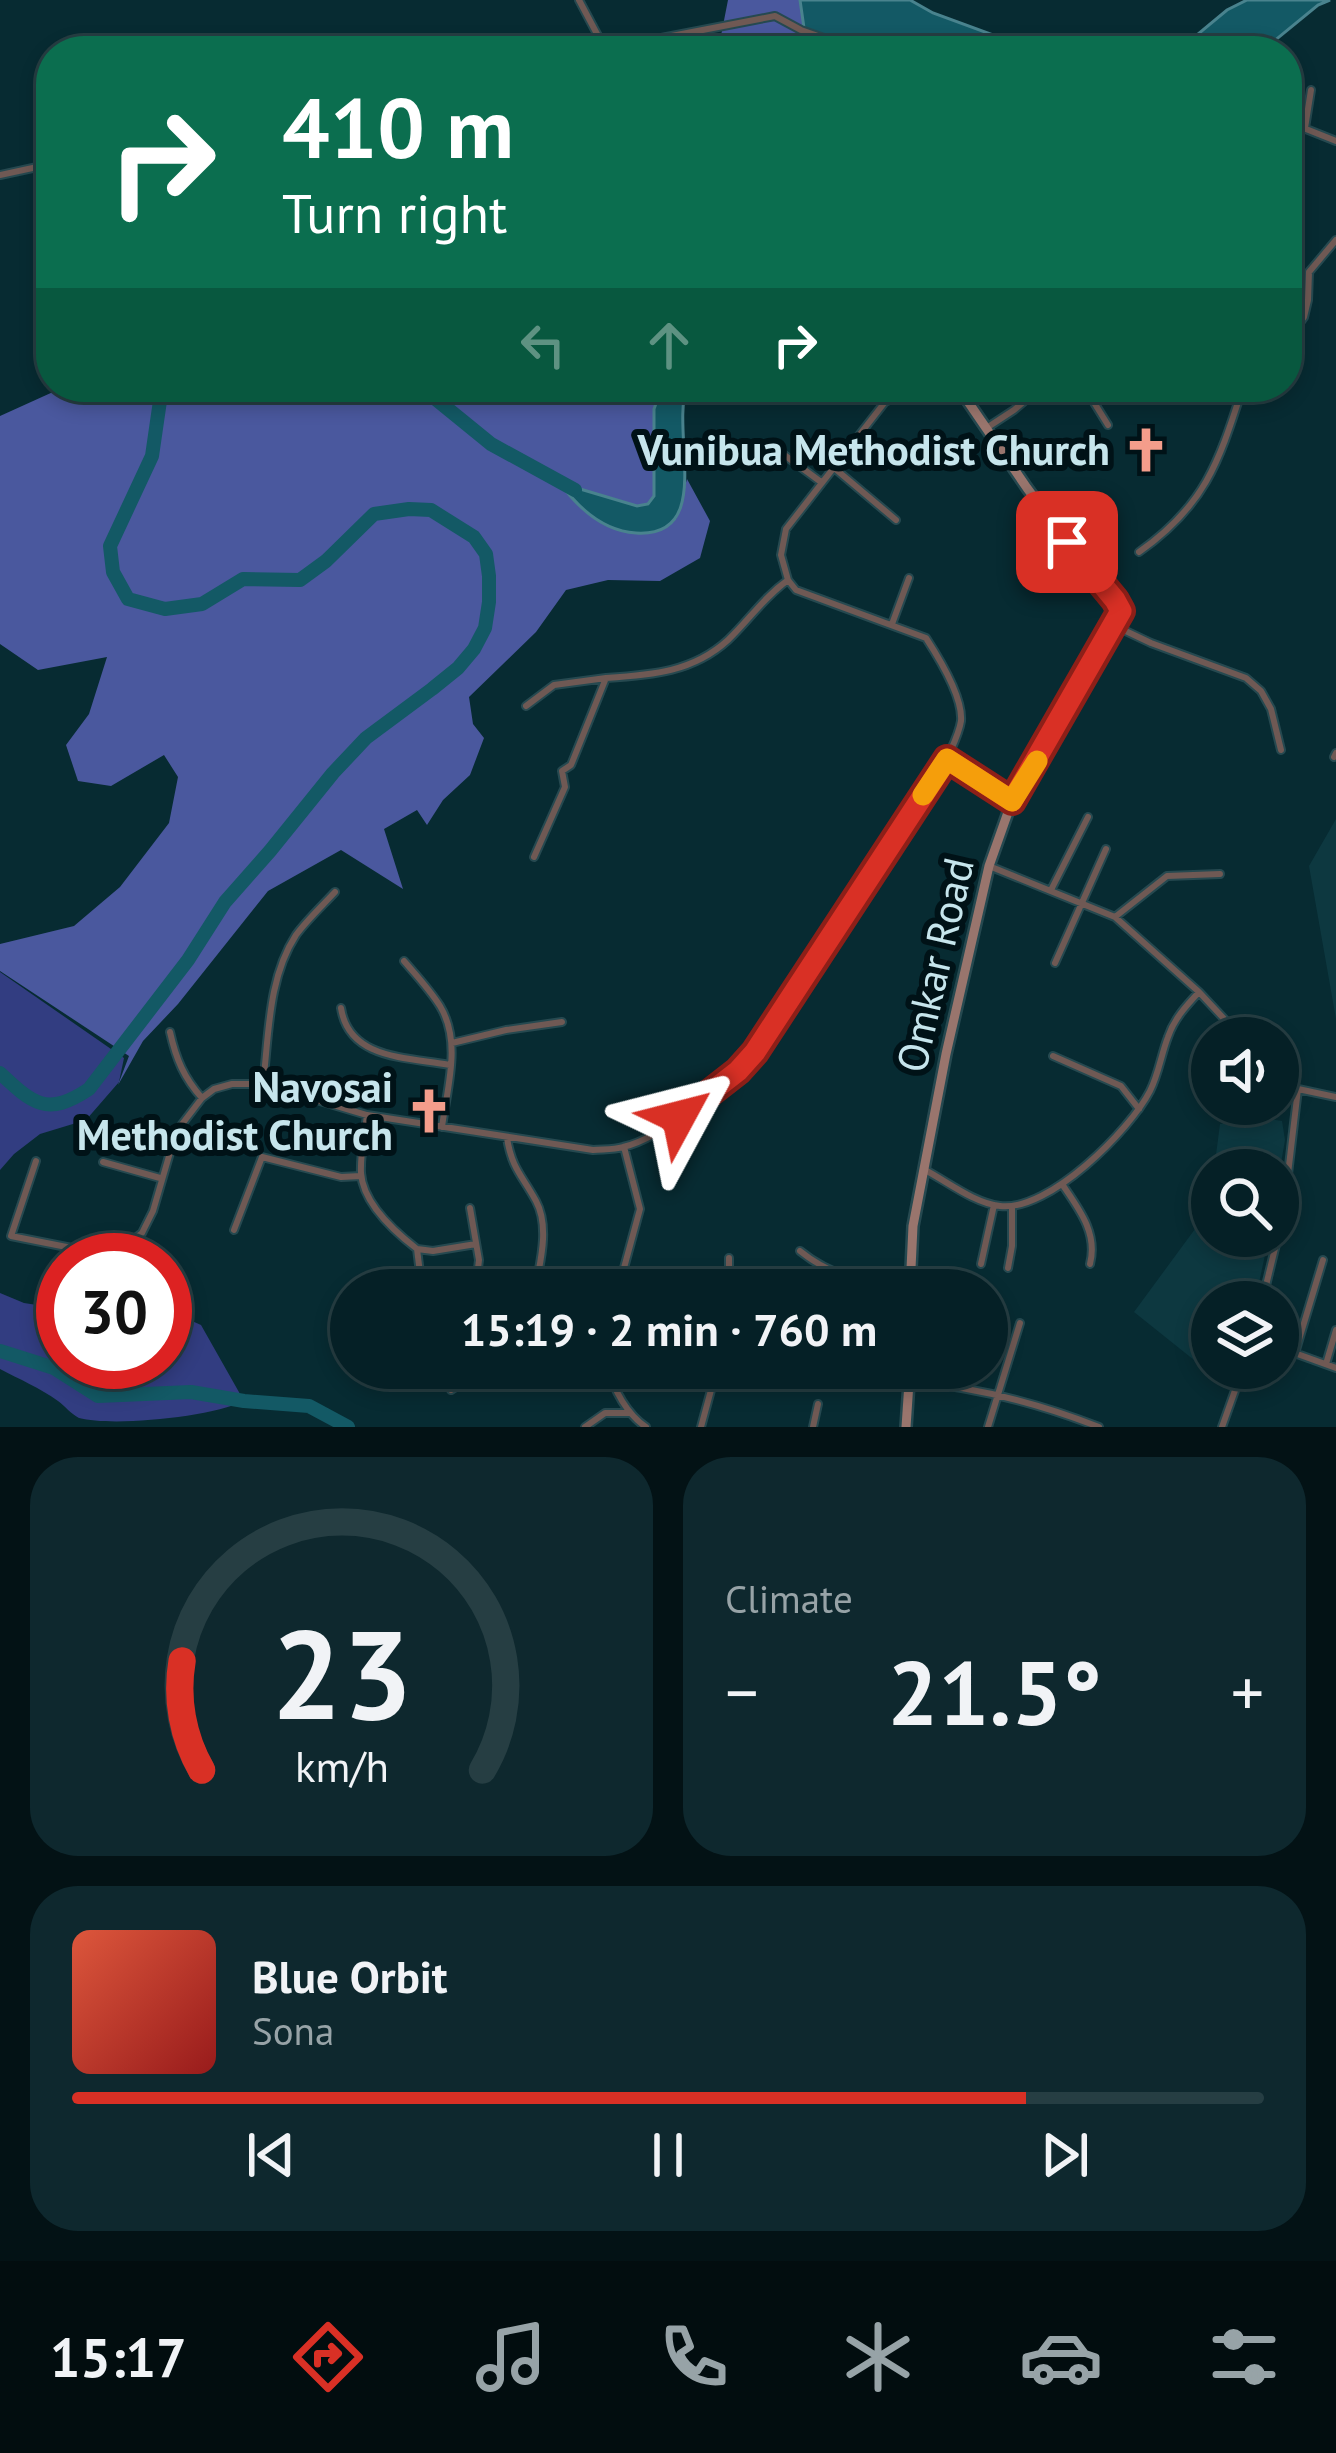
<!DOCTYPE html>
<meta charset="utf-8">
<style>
:root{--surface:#052026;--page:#0e282e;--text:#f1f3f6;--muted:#97a3a7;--line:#263e43;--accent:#d93025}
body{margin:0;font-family:"PT Sans",sans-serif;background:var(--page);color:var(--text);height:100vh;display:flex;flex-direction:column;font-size:45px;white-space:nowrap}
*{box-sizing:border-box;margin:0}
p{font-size:39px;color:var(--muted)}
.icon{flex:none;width:66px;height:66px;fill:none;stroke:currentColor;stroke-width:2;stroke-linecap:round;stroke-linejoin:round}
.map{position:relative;height:1427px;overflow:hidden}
.sheet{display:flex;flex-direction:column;gap:30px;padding:30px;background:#031215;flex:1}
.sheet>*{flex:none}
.top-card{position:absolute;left:36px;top:36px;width:1266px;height:366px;border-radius:48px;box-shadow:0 6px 18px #0003,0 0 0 3px var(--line);background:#0b6e4f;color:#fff;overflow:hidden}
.tools{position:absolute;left:1191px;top:1017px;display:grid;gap:24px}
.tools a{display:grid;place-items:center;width:108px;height:108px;border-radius:50%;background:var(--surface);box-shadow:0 6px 18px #0003,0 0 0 3px var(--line);font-size:60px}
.speed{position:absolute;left:36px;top:1233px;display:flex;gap:24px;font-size:60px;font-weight:700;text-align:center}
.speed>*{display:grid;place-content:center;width:156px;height:156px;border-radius:50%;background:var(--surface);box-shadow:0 6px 18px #0003,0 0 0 3px var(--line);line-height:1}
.speed .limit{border:18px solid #d22;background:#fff;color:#111}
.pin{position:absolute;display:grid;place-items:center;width:102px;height:102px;color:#fff;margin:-51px;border-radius:24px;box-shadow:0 6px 18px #0006}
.me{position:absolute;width:132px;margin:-66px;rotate:52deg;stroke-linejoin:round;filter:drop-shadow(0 0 9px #0008)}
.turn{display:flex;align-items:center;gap:42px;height:252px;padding:0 48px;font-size:54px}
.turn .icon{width:156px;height:156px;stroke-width:2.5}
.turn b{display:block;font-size:84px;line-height:102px}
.lanes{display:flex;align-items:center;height:114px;padding:0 48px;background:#0003;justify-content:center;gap:60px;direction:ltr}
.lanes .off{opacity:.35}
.big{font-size:90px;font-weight:700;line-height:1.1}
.sheet .card{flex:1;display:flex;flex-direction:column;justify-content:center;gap:18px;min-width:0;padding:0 42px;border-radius:48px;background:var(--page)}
.sheet .dial{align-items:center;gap:0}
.dial svg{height:312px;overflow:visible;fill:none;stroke:var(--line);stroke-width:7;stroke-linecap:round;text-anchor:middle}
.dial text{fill:var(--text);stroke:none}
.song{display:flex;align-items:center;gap:36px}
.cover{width:144px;height:144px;border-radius:18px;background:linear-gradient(135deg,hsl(10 70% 55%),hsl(0 70% 35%))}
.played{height:12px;border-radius:6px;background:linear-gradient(90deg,var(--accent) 80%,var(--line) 80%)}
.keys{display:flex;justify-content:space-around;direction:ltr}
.heat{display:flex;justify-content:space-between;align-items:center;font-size:66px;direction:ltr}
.sheet .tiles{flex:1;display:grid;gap:30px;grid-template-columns:1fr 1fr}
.card:last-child{grid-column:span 2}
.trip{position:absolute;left:330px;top:1269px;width:678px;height:120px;border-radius:60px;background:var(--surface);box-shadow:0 6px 18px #0003,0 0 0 3px var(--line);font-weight:700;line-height:120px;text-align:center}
.dock{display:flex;height:192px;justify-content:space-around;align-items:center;background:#020d0f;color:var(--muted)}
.dock .icon{width:84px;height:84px}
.dock .selected{color:var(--accent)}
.dock b{font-size:54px;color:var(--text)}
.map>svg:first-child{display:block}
.built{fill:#0d3840}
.green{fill:#323d81}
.forest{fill:#4a589e}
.water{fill:#135965;stroke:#49838e;stroke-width:3}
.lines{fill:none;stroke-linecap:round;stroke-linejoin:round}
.river{stroke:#135965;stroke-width:14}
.street-casing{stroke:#264950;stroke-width:10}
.secondary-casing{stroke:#264950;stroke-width:14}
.street{stroke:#6f5954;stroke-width:6}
.secondary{stroke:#99756d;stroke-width:9}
.route-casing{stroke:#8d1f18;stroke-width:30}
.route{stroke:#d93025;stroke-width:21}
.slow{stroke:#f59e0b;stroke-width:21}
.labels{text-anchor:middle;stroke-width:12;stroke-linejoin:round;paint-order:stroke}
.poi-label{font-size:42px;font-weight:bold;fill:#c6e5ec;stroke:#001217;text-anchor:end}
.street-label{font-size:42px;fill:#c6e5ec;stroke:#001217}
</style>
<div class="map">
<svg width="1336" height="1427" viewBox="0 0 1336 1427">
<rect width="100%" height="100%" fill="#072b32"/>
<!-- built -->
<path class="built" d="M1336,819V1019L1309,866Z
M1264,1118L1282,1121L1285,1140L1278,1181V1170H1214L1220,1124Z
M1212,1184V1236H1269L1255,1302H1212V1362L1194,1360L1134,1312L1195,1229L1210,1197Z"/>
<!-- green -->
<path class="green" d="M0,972L124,1058L119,1082L86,1120L40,1134L14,1154L0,1170Z
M0,1293L24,1303L63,1309V1362H165V1309L201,1325L244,1401C211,1417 113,1427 79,1418C71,1414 65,1406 58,1401C40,1388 19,1379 0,1369Z"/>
<!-- forest -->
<path class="forest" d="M728,0H800L805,35L810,51H718Z
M64,387H662L654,409V496L648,505L637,506L562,484L676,519L687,479L710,521L700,558L660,581L608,580L566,590L536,632L469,697L473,724L484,738L470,775L443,800L427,825L417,810L384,829L403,889L341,850L268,891L178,1004L143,1041L118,1085L129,1056L0,971V944L74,926L120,887L169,823L178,777L164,755L111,786L78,781L66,745L89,714L107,657L38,670L0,644V416Z"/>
<!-- water -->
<path class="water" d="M800,0H910L933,13L1037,51H810L805,35Z
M1247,0H1330L1318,5L1262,51H1147L1197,35L1227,10Z
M662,387H687C670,432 715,538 636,533C603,531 579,509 560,483L637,506L648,504L654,496V409Z"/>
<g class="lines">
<!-- river -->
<path class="river" d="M421,387L491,444L575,490
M0,1073C33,1104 47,1117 89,1089L188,960L225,902L270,851L333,773L366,738L432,689L458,668L474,649L485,628L489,602V576L486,554L474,537L431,510L409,509L374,514L326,561L300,580L243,579L202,604L165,609L128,599L113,572L110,546L152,456L162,387
M0,1351L54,1368L98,1396L191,1392L244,1401L309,1406L348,1427"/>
<!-- street casing -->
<g class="street-casing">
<path id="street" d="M579,0L605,49
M594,51L775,16L801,30L861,51
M1306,129L1336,141
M1287,130L1305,128L1311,90
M0,175L51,164
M1287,336L1294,331L1304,317L1308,300L1309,272L1336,240
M869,387L885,402
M1079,387L1090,396L1108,425
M988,427L1014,410L1041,387
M783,454L821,482
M833,467L896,520
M1139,552C1206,505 1219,461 1243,387
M892,624L909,578
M1113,625L1151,643L1246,678L1261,691L1271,709L1281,750
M526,706L554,685L606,678
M1334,757L1336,753
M947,759L1012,801
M534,857L565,787L562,771L571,765L606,678C652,675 693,672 728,640C749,620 764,597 788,580
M989,866L1115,917L1199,992L1242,1038
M1051,890L1088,817
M1115,917L1167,876L1220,874
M404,961C416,975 430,990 440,1006C462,1042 447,1088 442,1127
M1055,963L1106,849
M341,1008C349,1060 408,1057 450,1065
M170,1032C176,1059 184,1078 202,1098
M452,1043L506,1030L562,1022
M1053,1056L1121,1086L1139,1109
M1278,1074L1298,1089L1336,1097
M263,1084C269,1034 268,978 296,935C307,920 322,906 335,892
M367,1115C365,1133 360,1154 361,1173C363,1203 395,1232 417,1249
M507,1138C512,1169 522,1175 536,1201C550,1227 540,1263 535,1290
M36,1161L11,1236L97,1253L124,1247L142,1233L153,1211L176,1132L202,1098L214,1089L232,1084H263L367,1115L593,1150C603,1149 613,1150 623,1147C663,1138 728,1083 755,1051L947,759C952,747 959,734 961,721C963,697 939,658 926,638L796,590L788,580L781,555L786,529L885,402L915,387
M103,1162L160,1178
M925,1170C948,1182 974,1203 1000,1206C1049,1212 1130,1130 1150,1091C1159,1073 1161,1055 1168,1037C1174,1019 1186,1006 1199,992
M1062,1184C1079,1209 1098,1233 1090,1264
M470,1208L479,1260L476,1285
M234,1230L262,1157L341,1177L361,1176
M1278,1236L1284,1208L1298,1089
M417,1249L433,1251L476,1244
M417,1249L421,1281L426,1290
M800,1251C832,1277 870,1286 910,1285
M729,1258V1290
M981,1264L994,1205
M1008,1268L1012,1246V1206
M618,1290L640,1209L624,1147
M1262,1302L1278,1236
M1278,1347L1336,1368
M1295,1353L1323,1260
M1326,1364L1336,1330
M609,1368C613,1390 628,1415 646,1427
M909,1381C975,1387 1038,1403 1099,1427
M451,1390L484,1368
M585,1427L605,1413H630
M701,1427L717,1368
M813,1427L818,1404
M988,1427L1020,1323
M1222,1427L1243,1368"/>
</g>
<!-- secondary casing -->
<g class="secondary-casing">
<path id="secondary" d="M910,1290L913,1226L946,1054L989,866L1012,801L1121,611L1115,600L1087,569L1027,488L958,387
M906,1427L910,1368"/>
</g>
<!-- street -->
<use href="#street" class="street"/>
<!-- secondary -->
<use href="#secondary" class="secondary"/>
</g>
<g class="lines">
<!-- route casing -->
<g class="route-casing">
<path id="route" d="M679,1117L738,1071L755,1052L947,759L1012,801L1121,611L1115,600L1067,542"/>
</g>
<!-- route -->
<use href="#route" class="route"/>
<!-- slow -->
<path class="slow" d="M923,795L947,759L1012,801L1037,761"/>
</g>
<!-- icons -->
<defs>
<g id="church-bare" transform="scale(3.6)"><path d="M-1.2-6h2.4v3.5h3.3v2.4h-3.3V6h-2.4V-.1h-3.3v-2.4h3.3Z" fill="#f49d8b" stroke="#001217" stroke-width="2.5" paint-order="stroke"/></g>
</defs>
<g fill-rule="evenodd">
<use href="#church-bare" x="1146" y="450"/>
<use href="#church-bare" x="429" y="1111"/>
</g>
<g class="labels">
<!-- poi labels -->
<g class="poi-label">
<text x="1110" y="465">Vunibua Methodist Church</text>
<text x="393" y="1102">Navosai<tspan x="393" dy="48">Methodist Church</tspan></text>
</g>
<!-- street labels -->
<g class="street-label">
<text transform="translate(935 965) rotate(-77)" y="15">Omkar Road</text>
</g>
</g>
</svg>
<div class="tools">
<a><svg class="icon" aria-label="sound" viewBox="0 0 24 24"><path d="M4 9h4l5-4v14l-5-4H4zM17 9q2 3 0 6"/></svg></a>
<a><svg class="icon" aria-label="search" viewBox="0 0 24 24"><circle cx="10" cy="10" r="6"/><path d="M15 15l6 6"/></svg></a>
<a><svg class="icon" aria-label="layers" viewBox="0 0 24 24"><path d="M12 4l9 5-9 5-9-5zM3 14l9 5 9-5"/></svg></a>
</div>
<div class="speed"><div class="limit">30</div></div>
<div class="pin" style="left:1067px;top:542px;background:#d93025"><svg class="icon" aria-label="arrive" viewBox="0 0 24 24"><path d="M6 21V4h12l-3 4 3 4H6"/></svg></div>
<svg class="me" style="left:679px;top:1117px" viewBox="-20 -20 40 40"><path d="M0-17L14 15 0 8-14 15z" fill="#d93025" stroke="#fff" stroke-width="4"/></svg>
<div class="trip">15:19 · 2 min · 760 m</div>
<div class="top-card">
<div class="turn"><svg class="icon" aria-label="right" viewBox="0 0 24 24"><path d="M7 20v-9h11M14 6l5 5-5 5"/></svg><div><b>410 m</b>Turn right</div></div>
<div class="lanes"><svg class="icon off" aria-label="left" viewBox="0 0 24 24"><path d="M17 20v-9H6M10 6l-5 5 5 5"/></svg><svg class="icon off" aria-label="ahead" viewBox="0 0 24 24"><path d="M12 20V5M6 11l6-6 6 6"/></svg><svg class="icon" aria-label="right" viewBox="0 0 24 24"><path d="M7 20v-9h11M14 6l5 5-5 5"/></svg></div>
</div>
</div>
<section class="sheet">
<div class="tiles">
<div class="card dial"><svg viewBox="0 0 100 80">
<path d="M14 69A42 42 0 1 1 86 69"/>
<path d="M14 69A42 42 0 0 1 9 41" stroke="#d93025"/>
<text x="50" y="56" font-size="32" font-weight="700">23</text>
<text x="50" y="72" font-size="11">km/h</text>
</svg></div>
<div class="card"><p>Climate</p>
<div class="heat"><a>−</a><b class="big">21.5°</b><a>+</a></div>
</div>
<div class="card">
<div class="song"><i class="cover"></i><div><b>Blue Orbit</b><p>Sona</p></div></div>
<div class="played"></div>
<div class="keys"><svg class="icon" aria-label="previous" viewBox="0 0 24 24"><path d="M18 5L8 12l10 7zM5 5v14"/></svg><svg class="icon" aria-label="pause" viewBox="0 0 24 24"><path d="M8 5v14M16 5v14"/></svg><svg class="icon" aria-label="next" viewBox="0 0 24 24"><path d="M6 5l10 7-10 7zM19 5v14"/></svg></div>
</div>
</div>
</section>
<nav class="dock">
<b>15:17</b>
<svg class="icon selected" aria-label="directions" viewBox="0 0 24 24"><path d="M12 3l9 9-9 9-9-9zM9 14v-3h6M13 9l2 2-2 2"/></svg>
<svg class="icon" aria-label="music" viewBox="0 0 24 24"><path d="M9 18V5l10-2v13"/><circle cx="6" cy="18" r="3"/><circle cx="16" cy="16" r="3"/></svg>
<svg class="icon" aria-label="phone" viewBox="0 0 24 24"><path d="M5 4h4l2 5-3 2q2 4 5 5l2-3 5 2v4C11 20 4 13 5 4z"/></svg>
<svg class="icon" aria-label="climate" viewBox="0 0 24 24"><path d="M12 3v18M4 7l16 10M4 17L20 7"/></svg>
<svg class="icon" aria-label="car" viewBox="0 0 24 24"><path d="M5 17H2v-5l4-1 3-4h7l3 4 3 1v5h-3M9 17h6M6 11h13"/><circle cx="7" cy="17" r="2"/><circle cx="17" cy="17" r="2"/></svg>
<svg class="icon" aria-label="filters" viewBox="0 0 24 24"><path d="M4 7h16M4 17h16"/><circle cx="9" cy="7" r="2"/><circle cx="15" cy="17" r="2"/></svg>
</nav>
